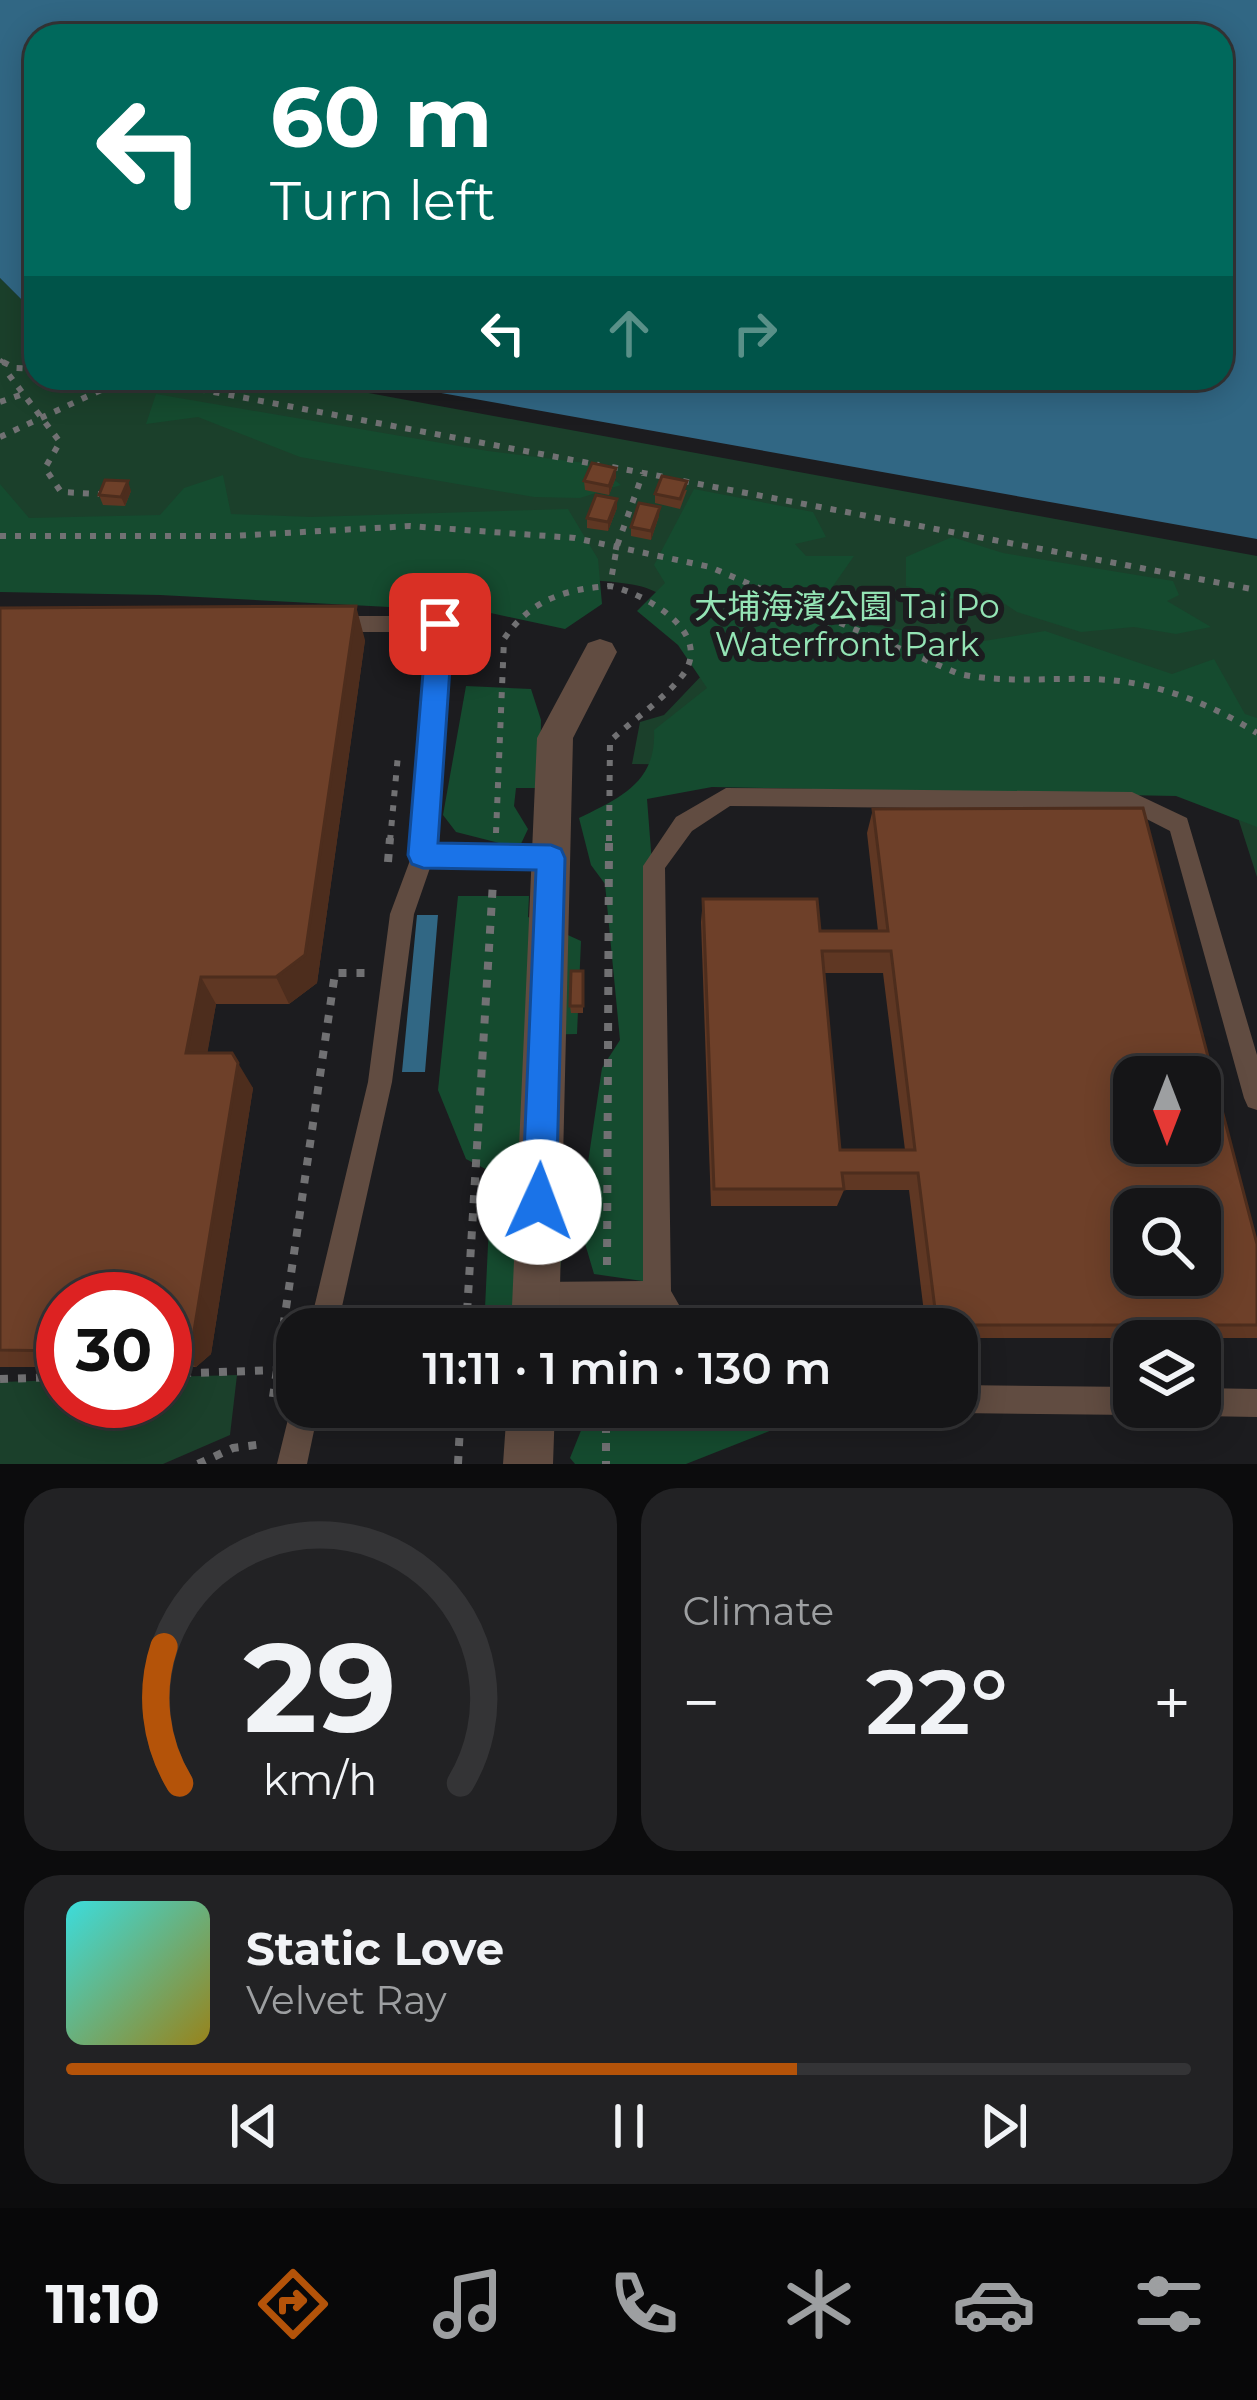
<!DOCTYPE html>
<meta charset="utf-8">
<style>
:root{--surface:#151517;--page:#222224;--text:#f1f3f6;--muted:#9d9fa1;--line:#343436;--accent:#b45309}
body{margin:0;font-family:Montserrat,"Noto Sans TC",sans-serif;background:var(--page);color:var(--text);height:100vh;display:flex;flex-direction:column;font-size:45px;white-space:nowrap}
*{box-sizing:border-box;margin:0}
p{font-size:39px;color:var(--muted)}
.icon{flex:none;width:66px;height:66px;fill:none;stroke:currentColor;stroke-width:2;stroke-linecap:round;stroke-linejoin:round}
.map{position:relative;height:1464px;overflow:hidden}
.side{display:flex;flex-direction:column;gap:24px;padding:24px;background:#0c0c0d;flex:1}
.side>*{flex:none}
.top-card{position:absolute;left:24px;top:24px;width:1209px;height:366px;border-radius:36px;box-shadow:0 6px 30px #0003,0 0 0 3px var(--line);background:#00695c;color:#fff;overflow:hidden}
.needle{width:78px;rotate:180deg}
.tools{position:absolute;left:1113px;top:1056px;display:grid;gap:24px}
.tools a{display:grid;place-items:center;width:108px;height:108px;border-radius:24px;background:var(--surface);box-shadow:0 6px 30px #0003,0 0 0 3px var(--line);font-size:60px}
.speed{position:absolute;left:36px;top:1272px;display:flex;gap:24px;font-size:60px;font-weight:700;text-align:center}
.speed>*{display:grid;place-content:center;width:156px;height:156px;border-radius:50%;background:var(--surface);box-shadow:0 6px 30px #0003,0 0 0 3px var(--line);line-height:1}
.speed .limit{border:18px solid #d22;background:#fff;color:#111}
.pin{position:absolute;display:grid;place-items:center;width:102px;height:102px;color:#fff;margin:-51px;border-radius:24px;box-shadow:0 6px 18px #0006}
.me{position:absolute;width:132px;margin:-66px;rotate:2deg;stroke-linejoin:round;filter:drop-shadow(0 0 9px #0008)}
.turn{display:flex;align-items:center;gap:42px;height:252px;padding:0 48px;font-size:54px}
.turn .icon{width:156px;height:156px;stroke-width:2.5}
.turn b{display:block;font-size:84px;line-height:102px}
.lanes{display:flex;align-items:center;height:114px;padding:0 48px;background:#0003;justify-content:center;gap:60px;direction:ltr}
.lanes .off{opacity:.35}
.big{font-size:90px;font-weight:600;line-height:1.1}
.side .widget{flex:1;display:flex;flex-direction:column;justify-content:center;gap:18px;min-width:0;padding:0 42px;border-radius:36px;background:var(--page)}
.side .dial{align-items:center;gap:0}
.dial svg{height:312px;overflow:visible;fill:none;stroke:var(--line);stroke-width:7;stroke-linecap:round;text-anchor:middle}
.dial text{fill:var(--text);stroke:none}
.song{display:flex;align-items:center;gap:36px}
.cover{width:144px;height:144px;border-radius:18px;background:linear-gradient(135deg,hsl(180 70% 55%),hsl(50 70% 35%))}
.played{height:12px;border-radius:6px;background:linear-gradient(90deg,var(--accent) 65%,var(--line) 65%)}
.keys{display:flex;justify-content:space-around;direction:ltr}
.heat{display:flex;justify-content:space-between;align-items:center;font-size:66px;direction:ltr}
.side .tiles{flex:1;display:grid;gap:24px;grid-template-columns:1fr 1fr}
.widget:last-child{grid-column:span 2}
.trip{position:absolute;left:276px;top:1308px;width:702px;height:120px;border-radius:36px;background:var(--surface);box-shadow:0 6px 30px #0003,0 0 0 3px var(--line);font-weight:600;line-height:120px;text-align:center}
.tab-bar{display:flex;height:192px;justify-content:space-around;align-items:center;background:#080809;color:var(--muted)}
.tab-bar .icon{width:84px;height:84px}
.tab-bar .active{color:var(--accent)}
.tab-bar b{font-size:54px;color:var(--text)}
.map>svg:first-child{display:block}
.green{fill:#1b402b}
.forest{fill:#154b2f}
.water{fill:#316784}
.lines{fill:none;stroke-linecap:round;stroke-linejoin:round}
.path-far2{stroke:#717173;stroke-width:4.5;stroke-dasharray:4.5 6;stroke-linecap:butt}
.path-far1{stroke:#717173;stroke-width:6;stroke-dasharray:6 9;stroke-linecap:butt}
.path{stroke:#717173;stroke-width:8;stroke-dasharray:8 10;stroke-linecap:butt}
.service{fill:#614c41;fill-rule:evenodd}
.minor{fill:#614c41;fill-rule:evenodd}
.wall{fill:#5f3723;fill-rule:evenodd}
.shaded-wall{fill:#4d2d1d}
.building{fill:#6e4029;stroke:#4d2d1d;stroke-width:3;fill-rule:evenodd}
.route{fill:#1a73e8;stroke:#114b97;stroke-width:3}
.labels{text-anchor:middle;stroke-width:12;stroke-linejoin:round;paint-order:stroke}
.park-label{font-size:33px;fill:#94e4b5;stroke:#1c1c1f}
</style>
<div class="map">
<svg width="1257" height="1464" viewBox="0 0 1257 1464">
<rect width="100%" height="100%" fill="#1c1c1f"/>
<!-- green -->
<path class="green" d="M0,278L36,314V378H287L1257,556V877L1223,771L632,764L640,722L664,715L704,673C666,587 673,586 578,579L0,586Z
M237,1375L230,1435L163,1464H0V1382L63,1380V1401H165V1377Z"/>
<!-- forest -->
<path class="forest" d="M156,394L488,451L594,464L621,485L580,498L534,497L300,457L198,417L146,424Z
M223,475L231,514L311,517L568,509L598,559L602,604L565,629L486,612L160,595L0,592V484L29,518L160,515L184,488Z
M694,489L813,512L826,537L795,544L806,556H854L826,596L874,626L984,641L1045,631L1172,674L1214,659L1245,714L1257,718V827L1176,796L712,787L647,799L655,902L663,1284L594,1274L579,1223L602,1068L620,1040L605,884L591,865L579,818C620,798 657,782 654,730L707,688L678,645L637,611L665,583L654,565Z
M952,537L1003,553L1173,581L1179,595L1167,601L1211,627L1176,634L1134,627L1081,632L1017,612L987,592L954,599L906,586V557Z
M466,686L531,689L541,720L540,788H516L514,806L528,829L519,848L456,832L443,815Z
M458,896H529L528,917L581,941L577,1034L533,1035L553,1156L517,1185L466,1159L438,1090Z
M561,1210L564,1245L550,1329H484L489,1224Z
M575,1407H703L772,1430L686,1464H575L570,1458L582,1428Z"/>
<!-- water -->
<path class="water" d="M0,0H1257V539L357,378H1221V36H36V314L0,278Z
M417,915H438L425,1072H402Z"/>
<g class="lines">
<!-- path-far2 -->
<path class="path-far2" d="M0,360L8,365"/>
<!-- path-far1 -->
<path class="path-far1" d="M3,362L15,368L36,369
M9,375L60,442L45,468L61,492L99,494
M140,378L599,465
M0,402L23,394
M0,437L127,378
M612,467L670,478
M683,481L1257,590
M0,536H232L410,526L575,538L710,567L959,674C1003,683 1045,678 1090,679C1151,680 1206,701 1257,733
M824,630L847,594
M496,833L504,639C530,600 565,589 610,586
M390,841L398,755
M609,841L610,741C633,720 663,700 682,676C716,632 643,593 610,586L617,546L643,473"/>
<!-- path -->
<path class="path" d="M388,862L390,838
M607,1265L609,838
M466,1329L493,882
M165,1374L277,1370
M0,1379L63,1377
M273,1397L335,973H368
M606,1407V1464
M198,1464L233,1448L263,1444
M458,1464L461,1407"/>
<!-- service -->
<path class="service" d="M335,616H440L450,624L435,846L551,848L559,851L562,858L559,865L551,868L431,865L414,914L392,1082L337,1329H309L368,1082L390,914L412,855L430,632H335L325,624Z
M726,788L1132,792L1187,818L1257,1055V1110L1248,1107L1244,1098L1170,831L1129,810L730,806L692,831L665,868L671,1291L693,1329H663L650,1308L536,1310L526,1306L522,1296L526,1286L536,1282L643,1281V866L676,817Z
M957,1385L1134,1387V1407H1146L1134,1415L957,1413L946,1407H957Z
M1200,1388L1257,1389V1417L1200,1416L1190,1412L1188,1407H1200Z
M297,1396V1407H319L307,1464H277L291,1407Z"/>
<!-- minor -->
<path class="minor" d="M600,639L612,643L617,652L573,738L559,1329H511L537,738L588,643Z
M507,1407H555L553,1464H503Z"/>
</g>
<!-- wall -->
<path class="wall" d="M616,468V477L609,495L585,490L584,481Z
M687,490L680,509L655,503V494Z
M131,491L125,506L103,505L99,495Z
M617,499V508L608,531L587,528V518Z
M659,516L651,540L631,536V527Z
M0,608L365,640L317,983L289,1004H216L207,1053L253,1088L211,1354L196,1367H165V1299H63V1367H0Z
M873,809L1257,1244V1338H957V1329H926L909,1190H844L837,1206H711L701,922L703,899L820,931H878L867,833ZM824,973H883L905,1150H840Z
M583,971V1013H571L570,1006Z"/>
<!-- shaded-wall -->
<path class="shaded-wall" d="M616,468V477L609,495V486Z
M128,481L131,491L125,506L121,497Z
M617,499V508L608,531V522Z
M660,507L659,516L651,540V531Z
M356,606L365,640L317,983L289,1004L276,977Z
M201,977L216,1004L203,1078L186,1053Z
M238,1063L253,1088L211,1354L196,1367L177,1351Z"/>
<!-- building -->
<path class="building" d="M592,463L616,468L609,486L584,481Z
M662,476L687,481L680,499L655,494Z
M105,480L128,481L121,497L99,495Z
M596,495L617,499L608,522L587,518Z
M639,503L660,507L651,531L631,527Z
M356,606L305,955L276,977H201L186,1053H232L238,1063L193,1337L177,1351H165V1299H63V1351L0,1350V608Z
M1143,808L1257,1244V1325H937L918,1173H842L844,1189H714L703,899H817L820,931H888L873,809ZM822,951H891L915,1150H840ZM1134,1077H1200V1143H1134ZM1134,1209H1200V1275H1134Z
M571,971H583V1006H570Z"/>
<!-- route -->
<path class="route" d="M440,614L453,624L438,843L551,845L561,849L565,858L556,1202L551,1214L539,1219L527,1214L522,1202L536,870L423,868L412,864L408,855L427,624Z"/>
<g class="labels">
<!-- park labels -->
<g class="park-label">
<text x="847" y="618">大埔海濱公園 Tai Po<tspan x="847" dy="38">Waterfront Park</tspan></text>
</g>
</g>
</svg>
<div class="tools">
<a><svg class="needle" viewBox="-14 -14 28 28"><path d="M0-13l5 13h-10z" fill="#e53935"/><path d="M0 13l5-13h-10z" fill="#9d9fa1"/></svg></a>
<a><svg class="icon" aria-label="search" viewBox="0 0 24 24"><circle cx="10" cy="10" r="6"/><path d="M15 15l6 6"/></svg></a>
<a><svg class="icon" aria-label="layers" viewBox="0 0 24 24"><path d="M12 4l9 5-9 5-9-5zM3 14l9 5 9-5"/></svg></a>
</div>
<div class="speed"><div class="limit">30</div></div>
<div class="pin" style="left:440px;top:624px;background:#d93025"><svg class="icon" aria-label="arrive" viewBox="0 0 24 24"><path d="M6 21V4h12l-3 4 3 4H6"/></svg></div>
<svg class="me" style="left:539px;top:1202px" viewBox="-20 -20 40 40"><circle r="19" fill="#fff"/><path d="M0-13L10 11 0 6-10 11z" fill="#1a73e8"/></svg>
<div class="trip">11:11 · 1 min · 130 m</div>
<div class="top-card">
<div class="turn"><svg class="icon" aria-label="left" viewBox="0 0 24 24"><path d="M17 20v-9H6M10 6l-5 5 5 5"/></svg><div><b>60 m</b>Turn left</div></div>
<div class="lanes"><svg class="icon" aria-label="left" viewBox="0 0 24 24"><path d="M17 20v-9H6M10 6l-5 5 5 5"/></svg><svg class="icon off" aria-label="ahead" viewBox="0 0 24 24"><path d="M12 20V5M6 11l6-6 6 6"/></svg><svg class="icon off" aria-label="right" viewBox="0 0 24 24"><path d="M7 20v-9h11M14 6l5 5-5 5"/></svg></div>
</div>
</div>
<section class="side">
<div class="tiles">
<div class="widget dial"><svg viewBox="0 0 100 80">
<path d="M14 69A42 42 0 1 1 86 69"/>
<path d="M14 69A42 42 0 0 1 10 34" stroke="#b45309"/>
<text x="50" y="56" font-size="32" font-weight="700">29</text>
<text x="50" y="72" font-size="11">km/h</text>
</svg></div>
<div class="widget"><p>Climate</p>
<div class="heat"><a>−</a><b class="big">22°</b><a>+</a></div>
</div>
<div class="widget">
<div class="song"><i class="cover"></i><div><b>Static Love</b><p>Velvet Ray</p></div></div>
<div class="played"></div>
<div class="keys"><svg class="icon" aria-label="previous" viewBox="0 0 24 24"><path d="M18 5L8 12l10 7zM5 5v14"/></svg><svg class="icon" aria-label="pause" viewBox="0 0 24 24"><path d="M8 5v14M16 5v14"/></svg><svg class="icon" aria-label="next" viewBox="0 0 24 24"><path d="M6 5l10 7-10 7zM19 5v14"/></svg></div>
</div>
</div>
</section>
<nav class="tab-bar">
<b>11:10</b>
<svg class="icon active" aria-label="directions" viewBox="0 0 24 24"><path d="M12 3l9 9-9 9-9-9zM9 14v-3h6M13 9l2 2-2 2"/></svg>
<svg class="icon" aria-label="music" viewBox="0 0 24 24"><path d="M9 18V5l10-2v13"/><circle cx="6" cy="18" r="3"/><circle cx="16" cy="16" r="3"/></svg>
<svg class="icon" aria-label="phone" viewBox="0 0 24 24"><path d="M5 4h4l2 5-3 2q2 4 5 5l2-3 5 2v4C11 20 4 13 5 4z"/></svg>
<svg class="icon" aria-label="climate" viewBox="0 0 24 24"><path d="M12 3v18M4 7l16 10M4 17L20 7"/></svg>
<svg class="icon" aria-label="car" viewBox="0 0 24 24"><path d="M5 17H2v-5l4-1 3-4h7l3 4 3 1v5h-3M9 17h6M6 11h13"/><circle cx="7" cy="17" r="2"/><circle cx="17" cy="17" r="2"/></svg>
<svg class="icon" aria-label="filters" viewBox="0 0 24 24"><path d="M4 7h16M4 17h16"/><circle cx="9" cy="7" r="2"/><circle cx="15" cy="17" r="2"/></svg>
</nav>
